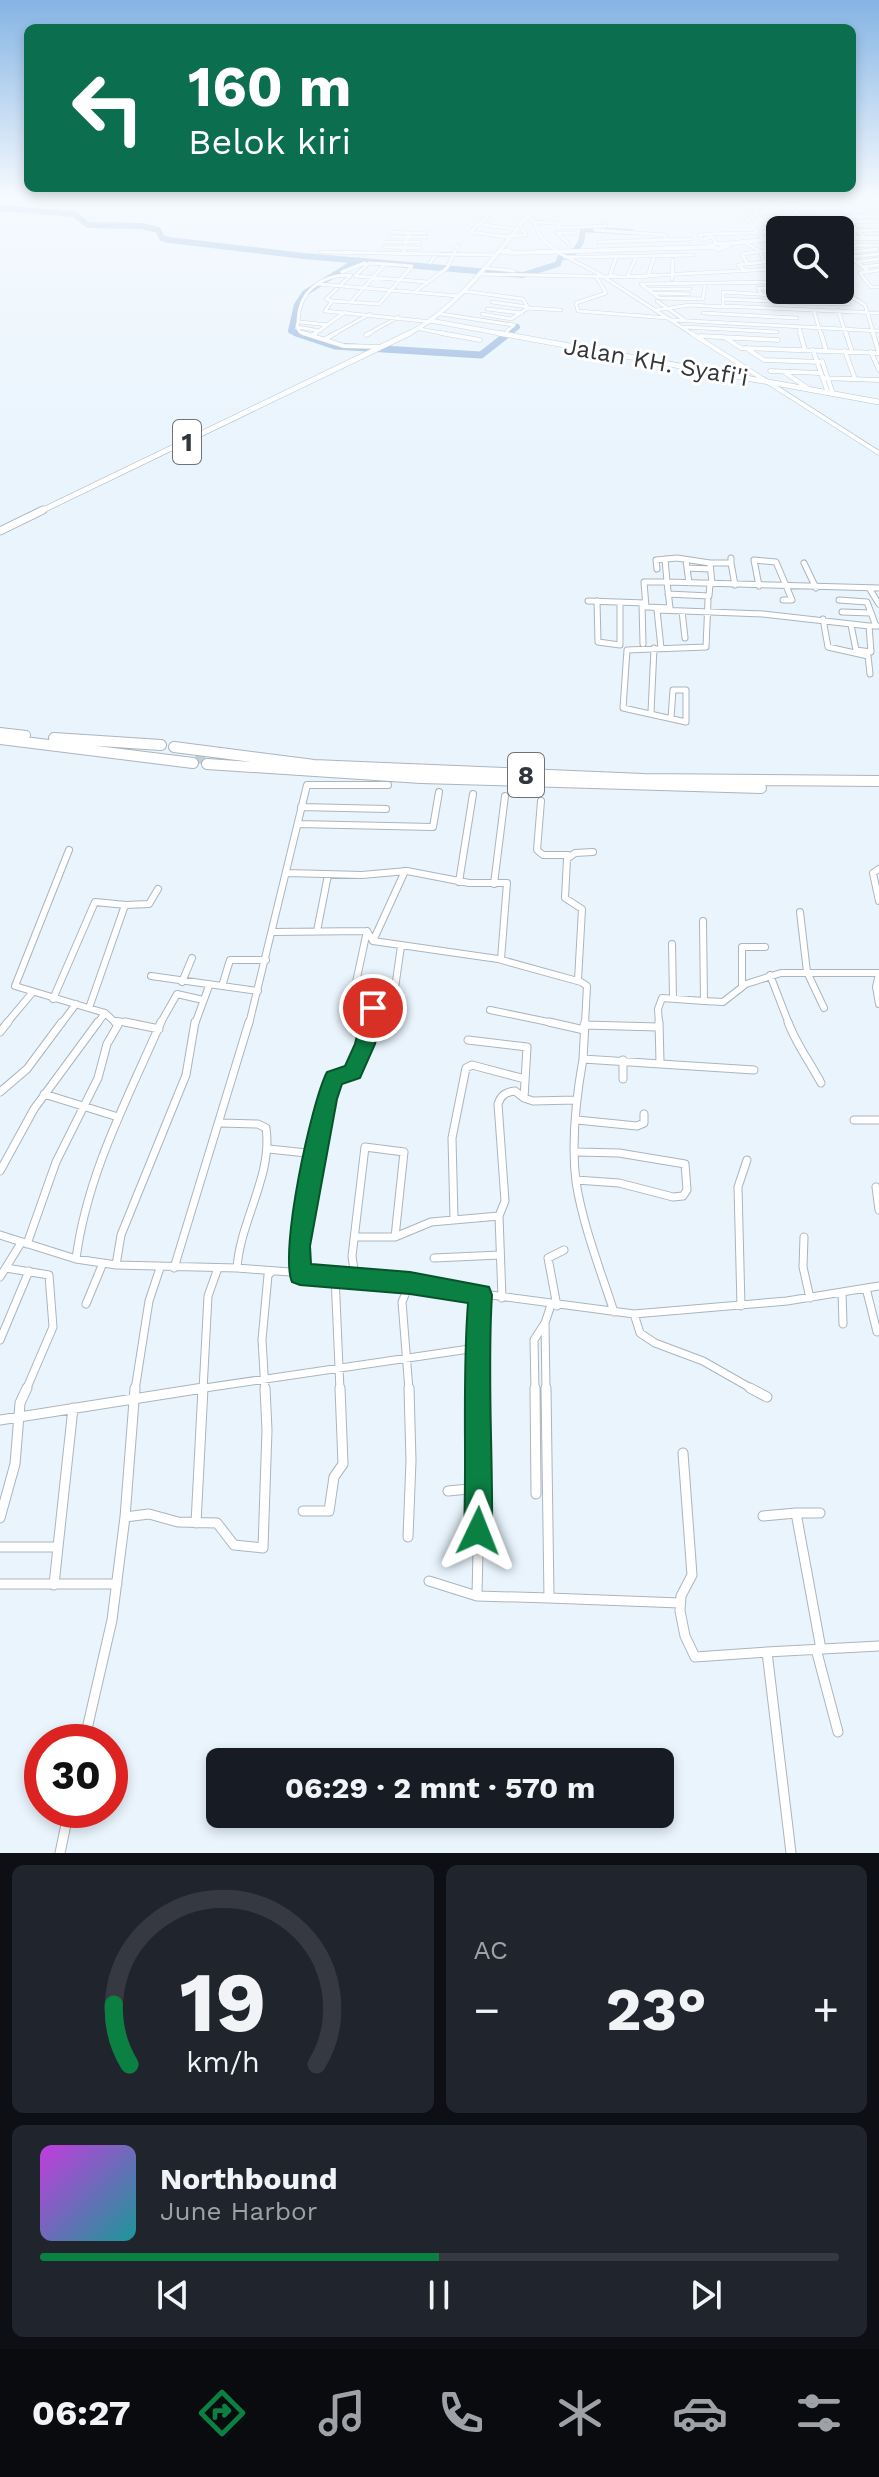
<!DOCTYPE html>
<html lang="id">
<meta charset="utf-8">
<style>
:root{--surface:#171b24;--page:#20242c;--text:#f1f3f6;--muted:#9ea1a6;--line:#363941;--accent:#0b8043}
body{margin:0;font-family:"Work Sans",sans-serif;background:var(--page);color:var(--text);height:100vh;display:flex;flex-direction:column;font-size:30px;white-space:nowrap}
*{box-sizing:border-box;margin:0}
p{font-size:26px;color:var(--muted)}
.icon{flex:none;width:44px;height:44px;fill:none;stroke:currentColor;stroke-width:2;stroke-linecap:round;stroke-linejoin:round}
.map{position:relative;height:1853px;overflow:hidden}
.side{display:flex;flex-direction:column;gap:12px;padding:12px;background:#0d0f14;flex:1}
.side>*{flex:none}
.banner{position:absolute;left:24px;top:24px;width:832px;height:168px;border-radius:12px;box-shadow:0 4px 12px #0003;background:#0b6e4f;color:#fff;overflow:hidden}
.tools{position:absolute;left:766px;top:216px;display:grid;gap:16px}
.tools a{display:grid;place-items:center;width:88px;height:88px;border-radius:12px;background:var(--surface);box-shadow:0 4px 12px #0003;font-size:40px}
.speed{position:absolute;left:24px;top:1724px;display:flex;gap:16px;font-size:40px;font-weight:700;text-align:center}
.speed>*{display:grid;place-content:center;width:104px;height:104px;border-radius:50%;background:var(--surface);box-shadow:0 4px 12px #0003;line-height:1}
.speed .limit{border:12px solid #d22;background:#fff;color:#111}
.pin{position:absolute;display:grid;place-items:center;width:68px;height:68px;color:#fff;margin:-34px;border:4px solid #fff;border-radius:50%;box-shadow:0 2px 8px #0007}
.me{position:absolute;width:88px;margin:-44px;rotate:2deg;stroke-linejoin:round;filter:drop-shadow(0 0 6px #0008)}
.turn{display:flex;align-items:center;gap:28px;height:168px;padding:0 32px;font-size:36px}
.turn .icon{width:104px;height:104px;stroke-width:2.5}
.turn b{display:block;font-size:56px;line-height:68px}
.big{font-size:60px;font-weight:700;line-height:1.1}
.side .card{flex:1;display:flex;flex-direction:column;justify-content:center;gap:12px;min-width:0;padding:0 28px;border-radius:12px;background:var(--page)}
.side .dial{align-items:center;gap:0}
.dial svg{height:208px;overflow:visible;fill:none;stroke:var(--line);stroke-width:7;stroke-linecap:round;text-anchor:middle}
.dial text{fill:var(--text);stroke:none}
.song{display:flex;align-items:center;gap:24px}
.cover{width:96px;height:96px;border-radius:12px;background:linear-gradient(135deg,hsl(290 70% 55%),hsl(180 70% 35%))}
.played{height:8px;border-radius:4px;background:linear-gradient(90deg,var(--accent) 50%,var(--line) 50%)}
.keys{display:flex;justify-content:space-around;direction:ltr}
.heat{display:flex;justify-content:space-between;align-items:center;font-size:44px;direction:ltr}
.side .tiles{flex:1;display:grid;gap:12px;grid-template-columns:1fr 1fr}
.card:last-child{grid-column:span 2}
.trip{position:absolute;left:206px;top:1748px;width:468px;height:80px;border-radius:12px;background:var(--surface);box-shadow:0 4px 12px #0003;font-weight:700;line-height:80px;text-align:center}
.menu{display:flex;height:128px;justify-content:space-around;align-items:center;background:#090b0e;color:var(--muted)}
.menu .icon{width:56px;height:56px}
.menu .selected{color:var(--accent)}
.menu b{font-size:36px;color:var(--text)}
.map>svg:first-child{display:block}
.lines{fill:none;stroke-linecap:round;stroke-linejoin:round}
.river-far1{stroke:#92b3df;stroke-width:6}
.river{stroke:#92b3df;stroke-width:7}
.motorway-tunnel{stroke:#c5ced6;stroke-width:10;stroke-dasharray:10 5;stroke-linecap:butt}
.minor-far5-casing{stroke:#abb5be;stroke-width:4}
.minor-far4-casing{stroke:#abb5be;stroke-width:5}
.minor-far3-casing{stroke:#abb5be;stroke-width:7}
.minor-far2-casing{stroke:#abb5be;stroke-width:8}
.minor-far1-casing{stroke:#abb5be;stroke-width:9}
.minor-casing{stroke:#abb5be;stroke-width:11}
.secondary-far1-casing{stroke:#abb5be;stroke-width:5}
.secondary-casing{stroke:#abb5be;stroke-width:6}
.trunk-far2-casing{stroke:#abb5be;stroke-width:5}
.trunk-far1-casing{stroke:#abb5be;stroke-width:6}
.trunk-casing{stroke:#abb5be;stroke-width:9}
.motorway-far1-casing{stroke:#abb5be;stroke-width:10}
.motorway-casing{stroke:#abb5be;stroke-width:12}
.minor-far5{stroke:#fff;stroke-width:3}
.minor-far4{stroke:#fff;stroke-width:4}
.minor-far3{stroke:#fff;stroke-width:5}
.minor-far2{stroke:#fff;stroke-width:6}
.minor-far1{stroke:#fff;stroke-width:7}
.minor{stroke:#fff;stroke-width:9}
.secondary-far1{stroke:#fff;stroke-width:4}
.secondary{stroke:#fff;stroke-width:5}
.trunk-far2{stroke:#fff;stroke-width:4}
.trunk-far1{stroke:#fff;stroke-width:5}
.trunk{stroke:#fff;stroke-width:7}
.motorway-far1{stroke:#fff;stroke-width:8}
.motorway{stroke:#fff;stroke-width:10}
.route{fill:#0b8043;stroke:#07532c;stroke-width:2}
.labels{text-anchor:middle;stroke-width:6;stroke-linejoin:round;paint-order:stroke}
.far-street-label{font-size:24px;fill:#33373b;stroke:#fff}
.shield{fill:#fff;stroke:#707376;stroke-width:2}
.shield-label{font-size:26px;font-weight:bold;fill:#33373b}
</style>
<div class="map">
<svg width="879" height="1853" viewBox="0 0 879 1853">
<rect width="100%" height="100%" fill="#e9f4fd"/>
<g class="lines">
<!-- river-far1 -->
<path class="river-far1" d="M0,208L74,214L88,225L142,226L158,230L162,238L169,240L304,256L523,275L558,264L560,258L572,255L581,242L583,229L631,232
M302,335L291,331L297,305L305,293L358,260
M507,335L517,327"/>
<!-- river -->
<path class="river" d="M296,333L335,346L481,355L509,333"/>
<!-- motorway-tunnel -->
<path class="motorway-tunnel" d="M195,758L209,760"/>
<!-- minor-far5 casing -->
<g class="minor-far5-casing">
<path id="minor-far5" d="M765,195L798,230
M779,195L814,230
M793,195L812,213H823L806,195
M821,195L863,236
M862,195L879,210
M836,196H848L865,211H852Z
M754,211H767L780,227H768Z
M489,215L470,232L507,237
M526,216L532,219L542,239L559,253L599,274L694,335
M817,218L825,226H838L830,218
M773,219L879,216
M533,222L556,223L562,228
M849,222L879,221
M478,224L514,229
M558,228L606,226L605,222
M595,230L665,235L666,240
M840,231L879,230
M392,232L409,233L404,252
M409,233H426
M710,234L699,235L702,240L712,237
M508,236L526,235L519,223
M390,237H426
M763,239L737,207L803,205
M387,242H420
M599,242L691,239
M716,243L710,234L780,232
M746,243L760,251L764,262
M569,244L557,233H575
M840,246L879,245
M385,247L420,248
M840,248L868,271
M320,252L495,255
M845,253L877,249
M565,257H589
M591,257L693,255
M851,257L879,254
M616,258L610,275L616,276
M856,262L879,259
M430,263L437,253
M747,263L742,254L780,249
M385,264L412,266L379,304L332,301L325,311L432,322
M862,267L879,265
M484,268L514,271
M879,270L860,273L871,287H879
M746,271L738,265L780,260
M342,272L365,263
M479,274L625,277L771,269L780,275
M355,276L427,282
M627,277L636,257
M644,277L648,276L654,257
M597,278L606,293L576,303L578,311L668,318
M672,279L673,260
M318,284L458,296
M641,284L780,282
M642,285L659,298L703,299L705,284
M650,289H690
M803,290L810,303
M824,290L832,304
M416,291L447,268L458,245
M463,291L523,299L528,308
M654,293L689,294
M761,294L758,288L780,289
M850,296L865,305L874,335
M723,299L790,302
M657,301L683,319
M351,302L385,264L369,263L355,276
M492,302L528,307
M790,303L849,304
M723,306L879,313
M723,307V292L786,296
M487,309L522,313
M656,310L690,305L727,307
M838,310L846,335
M814,311L821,335
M703,313L797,318
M441,314L514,325L507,331
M482,314L511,319L528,308L561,310
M672,320L879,331
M300,322L328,325
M297,327C299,320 298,314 300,308C306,285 329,274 351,275L326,299L332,301
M297,327L300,332L309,335
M297,327L320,331
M685,327L777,332
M799,328L801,335
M420,329L452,335
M313,335L345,312
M332,335L370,314
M366,335L398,317"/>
</g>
<!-- minor-far4 casing -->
<g class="minor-far4-casing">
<path id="minor-far4" d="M303,333L344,346L381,347
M441,333L480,340
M691,333L879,453
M800,333L805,350
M821,333L826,351
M846,333L852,352
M873,333L879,353
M313,335L316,333
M366,335L370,333
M700,336L778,340
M724,337L741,348L879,353
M325,339L336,333
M746,348L764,360L822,362
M813,350L828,393
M845,351L855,379
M871,352L879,370
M822,361L833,394
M770,371L820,373
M784,372L809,389
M822,378L879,380"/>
</g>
<!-- minor-far3 casing -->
<g class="minor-far3-casing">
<path id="minor-far3" d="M665,559L667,582
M686,560L689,583
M731,563L735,585
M804,563L816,588
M687,568L710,569
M657,569L656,560L677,558L710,563
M644,582H667L670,608L646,607Z
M667,582L879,588
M712,584L710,563H731V558
M759,586L754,560L776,562L792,600H783
M869,588L879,604
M668,594L709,596L710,584
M839,600L867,602L876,626
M588,601L645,603
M597,601L598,642L620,645V602
M642,604L643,644
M682,611L685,638
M842,612L871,613
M823,619L828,647L868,656L870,674
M851,625L856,650L871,652L869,626H879
M661,648L657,610L763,614L869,626
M651,712L654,648
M671,718L673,690H686V722L623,708L627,650L706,647L708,600"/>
</g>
<!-- minor-far2 casing -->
<g class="minor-far2-casing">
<path id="minor-far2" d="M541,801L537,850L543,855H568
M301,807L386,809
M298,824L433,827L439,792
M69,850L15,986L105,1013L117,1024
M879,869L873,873L879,901
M287,873L362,875L407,871L469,883H507L501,959
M459,882L473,794
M494,884L505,796
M800,912L807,972L824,1008
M317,931L328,875
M273,932L367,931
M373,941L498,959L581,982L587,986L585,1024
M373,941L405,871
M672,944L673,997
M879,974L876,987L879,1004
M770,975L789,1024
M151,976L258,991
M578,980L582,909L565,898L567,859L575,853L593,852
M182,982L192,958
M222,986L230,960H266
M742,986V947H765
M378,996L390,995L395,988L401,946
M53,999L95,902L126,905
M704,1001L723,1002L746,984L781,973H879
M89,1008L124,908L126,905L149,904L158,889
M490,1010L558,1024
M117,1021L135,1024
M6,1024L32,993
M61,1024L76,1004
M97,1024L105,1013
M160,1024L177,994L203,1000
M195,1024L209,986
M249,1024L307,785H388
M369,1024L378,996L374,991L355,987L367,931L373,941
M659,1024L658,1009L662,998L704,1001L703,921"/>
</g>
<!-- minor-far1 casing -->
<g class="minor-far1-casing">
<path id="minor-far1" d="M125,1022L159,1029
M549,1022L584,1030
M659,1022L660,1062
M788,1022C796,1044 810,1062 821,1083
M584,1025L658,1027
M0,1032L8,1022
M468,1040L527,1047L524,1098L533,1101L576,1100
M583,1059L585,1022
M623,1060V1079
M0,1092L27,1069L62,1022
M44,1094L118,1117
M577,1120L637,1126L644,1123V1114
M854,1120H879
M221,1123L258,1124L266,1128C273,1175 240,1221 237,1268
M269,1149L316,1154
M0,1171L34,1109L98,1022
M576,1180L619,1183L673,1197L683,1196L687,1190L685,1164L619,1153L578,1152
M876,1187L879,1210
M499,1216L502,1298
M454,1219L452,1138L466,1068L472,1065L525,1079
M0,1235L76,1259L116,1265L237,1268L355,1277L634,1314L787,1301L879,1286
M355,1237H395L431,1222L499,1216L505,1201L498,1104C501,1095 506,1092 515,1091L524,1098
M804,1237L803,1267L810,1298
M27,1244L56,1162L98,1078L107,1044L118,1025L115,1022
M434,1258L500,1255
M76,1259C87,1174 127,1100 161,1022
M116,1265L121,1235L186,1075L195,1022
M6,1268L49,1275L53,1327L26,1390
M174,1268L249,1022
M300,1274L298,1246L326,1099L334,1078L353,1072L369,1022
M335,1276L340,1390
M0,1277L21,1243
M355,1277L352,1256L365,1147L404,1152L395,1237
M866,1288L877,1332
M842,1292L843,1324
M86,1304L103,1263
M557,1306L548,1258L564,1250
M741,1306L738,1187L747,1160
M614,1312C600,1269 583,1226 576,1182C571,1142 576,1098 583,1059L754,1070
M634,1314L640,1333L655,1343L703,1361L754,1390
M0,1340L29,1271
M135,1390L149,1301L160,1268
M191,1390L476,1348
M203,1390L208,1296L218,1268
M265,1390L262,1340L268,1275L273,1271
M409,1390L402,1302L410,1283
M477,1390L476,1348L480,1295
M535,1390L534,1340L545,1323
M546,1390L545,1323L551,1305"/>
</g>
<!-- minor casing -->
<g class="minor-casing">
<path id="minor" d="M535,1388L536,1494
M750,1388L767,1397
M0,1420L203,1388
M683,1453L692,1575L681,1596L680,1611L685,1636L695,1657L767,1652L791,1853
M448,1491L479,1488
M303,1511H329L334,1477L343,1464L340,1388
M796,1513H820
M763,1516L796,1513L821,1649
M125,1517L149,1514L178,1522L217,1523L234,1545L263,1548L267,1430L265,1388
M0,1518L15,1464L20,1403L27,1388
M196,1523L203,1388
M408,1537L411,1461L409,1388
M0,1547H58L73,1408
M429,1581L477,1596L549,1598L546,1388
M0,1584H117
M54,1585L58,1547
M477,1596L480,1463L477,1388
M549,1598L680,1603
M816,1649L838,1732
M767,1652L879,1646
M84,1742L112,1620L125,1517L135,1388
M60,1853L69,1810"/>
</g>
<!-- secondary-far1 casing -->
<g class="secondary-far1-casing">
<path id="secondary-far1" d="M840,238H879
M716,243L728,246L719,249L709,246Z
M723,244L780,238
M507,250L512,252H502Z
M511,253L711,247
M433,321L509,335"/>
</g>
<!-- secondary casing -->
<g class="secondary-casing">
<path id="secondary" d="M498,333L879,402"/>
</g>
<!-- trunk-far2 casing -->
<g class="trunk-far2-casing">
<path id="trunk-far2" d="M406,335C460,309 506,241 545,195"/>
</g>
<!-- trunk-far1 casing -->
<g class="trunk-far1-casing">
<path id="trunk-far1" d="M39,512L410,333"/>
</g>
<!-- trunk casing -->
<g class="trunk-casing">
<path id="trunk" d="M0,531L43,510"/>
</g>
<!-- motorway-far1 casing -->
<g class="motorway-far1-casing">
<path id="motorway-far1" d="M0,732L26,735"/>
</g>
<!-- motorway casing -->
<g class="motorway-casing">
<path id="motorway" d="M54,738L161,745
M0,739L193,763
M174,747L314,765L643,779L879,781
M207,764L421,778L761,788"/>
</g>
<!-- minor-far5 -->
<use href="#minor-far5" class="minor-far5"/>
<!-- minor-far4 -->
<use href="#minor-far4" class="minor-far4"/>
<!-- minor-far3 -->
<use href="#minor-far3" class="minor-far3"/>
<!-- minor-far2 -->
<use href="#minor-far2" class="minor-far2"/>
<!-- minor-far1 -->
<use href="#minor-far1" class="minor-far1"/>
<!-- minor -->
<use href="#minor" class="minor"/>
<!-- secondary-far1 -->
<use href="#secondary-far1" class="secondary-far1"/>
<!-- secondary -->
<use href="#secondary" class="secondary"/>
<!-- trunk-far2 -->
<use href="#trunk-far2" class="trunk-far2"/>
<!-- trunk-far1 -->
<use href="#trunk-far1" class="trunk-far1"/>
<!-- trunk -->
<use href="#trunk" class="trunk"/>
<!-- motorway-far1 -->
<use href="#motorway-far1" class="motorway-far1"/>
<!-- motorway -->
<use href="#motorway" class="motorway"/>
</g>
<!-- sky -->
<linearGradient id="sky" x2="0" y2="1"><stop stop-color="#85b4e4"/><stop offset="0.43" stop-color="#f5fafe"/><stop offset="1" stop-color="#f5fafe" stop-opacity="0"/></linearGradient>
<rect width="879" height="454" fill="url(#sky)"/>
<!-- route -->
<path class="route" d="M373,1000L380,1003L383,1008L375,1044L360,1078L342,1084L337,1099L310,1246L311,1264L410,1272L489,1287L492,1295C487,1373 493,1452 492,1531L488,1541L478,1545L468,1541L464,1531C467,1455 462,1379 468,1303L410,1294L300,1285L292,1282C279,1252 311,1103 327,1072L345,1066L355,1044L364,1008L367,1003Z"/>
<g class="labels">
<!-- far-street labels -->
<g class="far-street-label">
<text transform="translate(656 362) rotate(10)" y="8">Jalan KH. Syafi'i</text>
</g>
<!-- shield labels -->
<g class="shield">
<rect x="173" y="420" width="28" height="44" rx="6"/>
<rect x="508" y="753" width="36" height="44" rx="6"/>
</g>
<g class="shield-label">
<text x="187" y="451">1</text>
<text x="526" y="784">8</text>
</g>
</g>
</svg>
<div class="tools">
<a><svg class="icon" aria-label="search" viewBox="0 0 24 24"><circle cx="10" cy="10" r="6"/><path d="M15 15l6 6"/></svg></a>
</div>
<div class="speed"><div class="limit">30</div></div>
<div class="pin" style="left:373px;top:1008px;background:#d93025"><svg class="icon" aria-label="arrive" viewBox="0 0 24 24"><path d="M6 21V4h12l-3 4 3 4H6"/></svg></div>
<svg class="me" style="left:478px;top:1531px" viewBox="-20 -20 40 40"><path d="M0-17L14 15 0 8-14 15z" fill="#0b8043" stroke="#fff" stroke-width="4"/></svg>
<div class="trip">06:29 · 2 mnt · 570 m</div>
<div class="banner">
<div class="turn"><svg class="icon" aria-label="left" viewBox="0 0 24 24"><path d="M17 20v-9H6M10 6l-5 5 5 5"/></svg><div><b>160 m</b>Belok kiri</div></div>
</div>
</div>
<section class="side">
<div class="tiles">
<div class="card dial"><svg viewBox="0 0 100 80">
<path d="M14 69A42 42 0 1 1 86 69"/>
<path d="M14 69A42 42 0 0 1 8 46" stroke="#0b8043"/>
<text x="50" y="56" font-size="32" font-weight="700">19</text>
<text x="50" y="72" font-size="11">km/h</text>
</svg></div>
<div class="card"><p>AC</p>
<div class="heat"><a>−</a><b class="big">23°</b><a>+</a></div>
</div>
<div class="card">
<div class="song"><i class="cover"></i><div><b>Northbound</b><p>June Harbor</p></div></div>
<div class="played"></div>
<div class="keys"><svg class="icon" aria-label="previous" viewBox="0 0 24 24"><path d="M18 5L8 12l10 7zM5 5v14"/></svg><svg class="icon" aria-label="pause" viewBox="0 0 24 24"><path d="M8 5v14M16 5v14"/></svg><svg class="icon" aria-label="next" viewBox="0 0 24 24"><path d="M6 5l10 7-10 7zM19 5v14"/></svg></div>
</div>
</div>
</section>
<nav class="menu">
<b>06:27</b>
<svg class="icon selected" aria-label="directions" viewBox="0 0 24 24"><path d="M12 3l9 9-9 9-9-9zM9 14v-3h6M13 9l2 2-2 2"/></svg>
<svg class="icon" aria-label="music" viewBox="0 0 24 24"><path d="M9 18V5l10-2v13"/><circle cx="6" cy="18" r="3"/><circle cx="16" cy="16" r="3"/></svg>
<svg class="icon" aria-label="phone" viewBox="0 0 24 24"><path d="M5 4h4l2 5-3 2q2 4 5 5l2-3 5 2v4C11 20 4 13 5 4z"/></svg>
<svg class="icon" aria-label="climate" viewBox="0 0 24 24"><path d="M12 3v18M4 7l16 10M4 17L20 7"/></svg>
<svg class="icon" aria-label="car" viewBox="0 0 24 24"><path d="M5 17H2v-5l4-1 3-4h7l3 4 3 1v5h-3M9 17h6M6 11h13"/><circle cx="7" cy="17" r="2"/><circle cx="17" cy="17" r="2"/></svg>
<svg class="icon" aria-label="filters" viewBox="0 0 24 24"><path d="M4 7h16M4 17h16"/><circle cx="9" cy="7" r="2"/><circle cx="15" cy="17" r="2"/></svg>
</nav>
